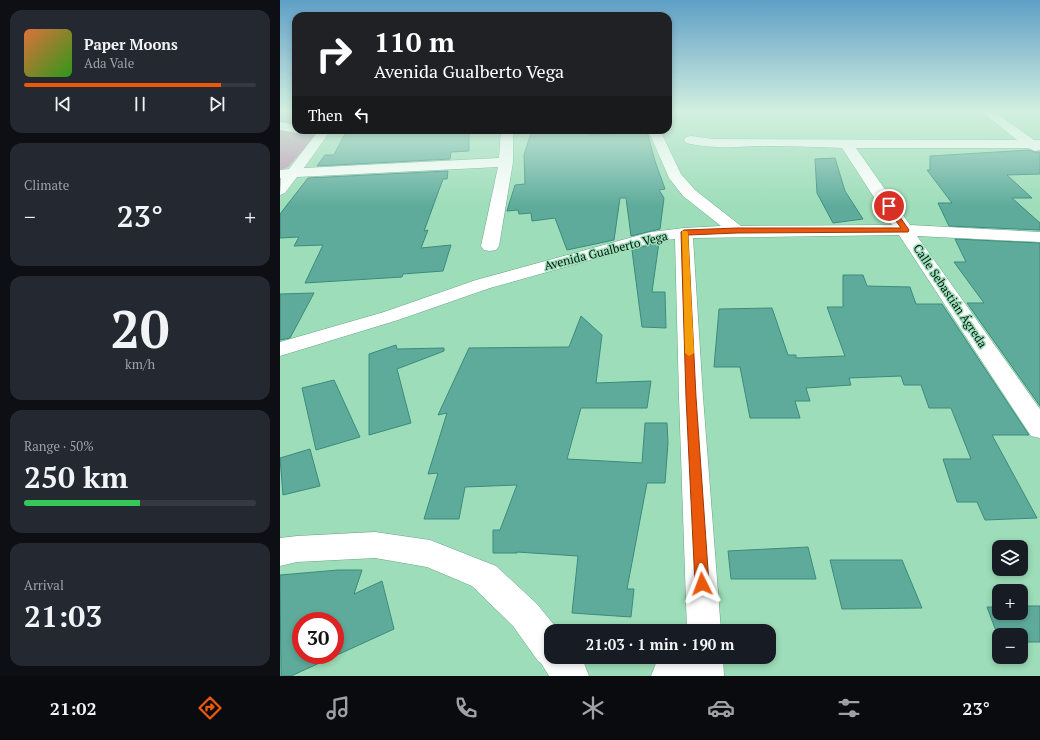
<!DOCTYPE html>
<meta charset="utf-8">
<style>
:root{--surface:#171b24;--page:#242831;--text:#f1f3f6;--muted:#9ea1a6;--line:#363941;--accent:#ea580c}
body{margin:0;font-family:"PT Serif",serif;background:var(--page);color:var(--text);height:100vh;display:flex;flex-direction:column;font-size:15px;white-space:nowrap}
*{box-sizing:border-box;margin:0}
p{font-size:13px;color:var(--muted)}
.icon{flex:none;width:22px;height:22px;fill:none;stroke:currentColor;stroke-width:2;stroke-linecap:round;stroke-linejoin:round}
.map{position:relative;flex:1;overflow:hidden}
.sheet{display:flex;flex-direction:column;gap:10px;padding:10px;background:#0d0f14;width:280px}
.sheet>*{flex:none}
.guide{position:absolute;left:12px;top:12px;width:380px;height:122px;border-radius:12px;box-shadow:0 2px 6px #0003;background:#202124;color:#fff;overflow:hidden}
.fabs{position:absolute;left:712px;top:540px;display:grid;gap:8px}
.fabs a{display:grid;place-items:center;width:36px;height:36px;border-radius:8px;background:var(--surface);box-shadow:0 2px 6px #0003;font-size:20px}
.speed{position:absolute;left:12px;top:612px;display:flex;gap:8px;font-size:20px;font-weight:700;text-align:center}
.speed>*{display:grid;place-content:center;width:52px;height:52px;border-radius:50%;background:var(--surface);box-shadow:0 2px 6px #0003;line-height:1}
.speed .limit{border:6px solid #d22;background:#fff;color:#111}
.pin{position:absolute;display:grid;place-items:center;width:34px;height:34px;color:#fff;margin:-17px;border:2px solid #fff;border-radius:50%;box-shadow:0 1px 4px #0007}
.me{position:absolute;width:44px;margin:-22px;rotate:357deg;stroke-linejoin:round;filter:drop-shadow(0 0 3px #0008)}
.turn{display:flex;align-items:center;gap:14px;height:84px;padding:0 16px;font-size:18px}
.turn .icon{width:52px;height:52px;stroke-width:2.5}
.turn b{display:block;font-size:28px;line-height:34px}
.then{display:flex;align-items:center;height:38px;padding:0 16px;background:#0003;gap:8px;font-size:15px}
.big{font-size:30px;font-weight:700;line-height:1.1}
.sheet .widget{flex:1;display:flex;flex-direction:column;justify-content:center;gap:6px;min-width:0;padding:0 14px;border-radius:12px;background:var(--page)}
.sheet .dial{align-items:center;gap:0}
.dial b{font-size:52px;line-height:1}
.song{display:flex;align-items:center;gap:12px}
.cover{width:48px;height:48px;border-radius:6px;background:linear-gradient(135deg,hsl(20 70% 55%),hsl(110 70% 35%))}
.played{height:4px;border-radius:2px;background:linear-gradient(90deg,var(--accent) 85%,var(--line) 85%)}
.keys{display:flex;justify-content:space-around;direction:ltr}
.heat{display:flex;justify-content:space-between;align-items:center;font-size:22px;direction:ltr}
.charge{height:6px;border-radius:3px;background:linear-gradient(90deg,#34c759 50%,var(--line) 0)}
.trip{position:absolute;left:264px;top:624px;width:232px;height:40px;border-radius:12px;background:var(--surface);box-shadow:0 2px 6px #0003;font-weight:700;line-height:40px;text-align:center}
.menu{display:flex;height:64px;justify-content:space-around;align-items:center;background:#090b0e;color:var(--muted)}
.menu .icon{width:28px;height:28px}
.menu .on{color:var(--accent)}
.menu b{font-size:18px;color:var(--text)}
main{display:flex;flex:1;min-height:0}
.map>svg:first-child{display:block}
.green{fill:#c095b1}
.building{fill:#5eab9c;stroke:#3b8b7c;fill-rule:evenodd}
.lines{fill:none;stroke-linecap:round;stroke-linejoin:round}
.minor-casing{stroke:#68a684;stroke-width:1}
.minor{fill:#fff;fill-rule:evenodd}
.route{fill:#ea580c;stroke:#983908}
.slow{fill:#f59e0b}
.labels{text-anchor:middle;stroke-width:3;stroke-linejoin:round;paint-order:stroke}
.street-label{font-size:12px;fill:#011a0d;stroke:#9dddb9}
</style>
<main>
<section class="sheet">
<div class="widget">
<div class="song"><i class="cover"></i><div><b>Paper Moons</b><p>Ada Vale</p></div></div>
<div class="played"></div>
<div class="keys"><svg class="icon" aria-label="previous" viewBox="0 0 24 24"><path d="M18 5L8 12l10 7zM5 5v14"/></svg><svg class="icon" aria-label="pause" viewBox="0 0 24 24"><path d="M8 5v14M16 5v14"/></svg><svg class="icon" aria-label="next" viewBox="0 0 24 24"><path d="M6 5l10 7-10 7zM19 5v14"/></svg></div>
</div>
<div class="widget"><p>Climate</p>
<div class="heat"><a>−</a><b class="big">23°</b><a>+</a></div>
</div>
<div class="widget dial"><b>20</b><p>km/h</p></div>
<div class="widget"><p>Range · 50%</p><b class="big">250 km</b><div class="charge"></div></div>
<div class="widget"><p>Arrival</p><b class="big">21:03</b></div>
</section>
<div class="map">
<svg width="760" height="676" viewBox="0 0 760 676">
<rect width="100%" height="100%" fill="#9dddb9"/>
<!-- green -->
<path class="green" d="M0,112H16V124L0,122Z
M0,130L34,133L35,136L8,167L0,170Z"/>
<!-- building -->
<path class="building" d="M67,130H189V151L171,152L170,159L37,166L45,155H54Z
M252,130H307L308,135L367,132L375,161L385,189L379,190L384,198L380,229L351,236L346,198H340L334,240L287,250L275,218L252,221L251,213L239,214L238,210L227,211L235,185L245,184L244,155Z
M750,150L754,152H760V174L727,175L752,198H732L760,223V230L669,226L658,203H672L647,170H650V156Z
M555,158L565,191L583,219L553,223L537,193L535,159Z
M168,171L167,179H163L144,231L148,230L141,248L171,245L163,271L123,274L122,277L25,283L43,245L14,246L19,237L0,238V214L28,178Z
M675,239L760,243V406L687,303H704L674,262H686Z
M379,242L372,292H385L386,328L362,327L352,250Z
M563,275H583L587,286L630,287L636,304H662L749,435H712L757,518L705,520L697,502H677L663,459H691L671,408H649L641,385H624L621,376L569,378L571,385L526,388L530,401H515L520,418H470L460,367H434L439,309L492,308L508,355H516V358L565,356L547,307H563Z
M34,293L10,338L0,340V294Z
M301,316L322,335L316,383L371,381L367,408H301L287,459L362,463L365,423H387L388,443L385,483H367L347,589H354L351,617L292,613L298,556L237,552V553H213V530H220L237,485L185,487L179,519H144L158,473L148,474L167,413L158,415L189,348L289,347Z
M116,345L117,349L164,348V351L117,369L131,423L89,435V354Z
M54,380L80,437L36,450L22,388Z
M30,449L40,486L3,495L0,458Z
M528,547L536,579H451L448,551Z
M550,560H622L642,608L562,609Z
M58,570H82L74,594L102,581L114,629L11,676H1L0,575ZM21,621H55V655H21Z
M741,606H760V642H741V635H719V639L707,607H719V613H741Z"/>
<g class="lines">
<!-- minor casing -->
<g class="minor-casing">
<path id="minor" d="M702,112H715L754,140H760V150L755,151L748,148H576L630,225L760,232V242L637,236L760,409V438L751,436L619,235L413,238L423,397L441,631H407L399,397L395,239L378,241L210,288L118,320L0,356V342L104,312L196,280L371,232L404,228L441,226L403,196L389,178L368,130H380L401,174L415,190L461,226L612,225L562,148C539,147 516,146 493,146C465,146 434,150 406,143L404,140L406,137L411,136L433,139L737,140Z
M0,122L16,125V130H22L16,133L0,130Z
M39,130H51L24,168L219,158L221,130H233V162L219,246L216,250L210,251L204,250L201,246L218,167L17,177L5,193L0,195L1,178H0V170L9,169Z
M95,532L150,540L216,566L257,604L279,631H271V657H300L304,663L309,676H269L261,663L258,661L233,626L192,586L147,567L95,558L17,562L0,566V538L17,536Z
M385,657H443L444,676H371L376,663Z"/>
</g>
<!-- minor -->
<use href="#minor" class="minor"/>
</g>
<!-- sky -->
<linearGradient id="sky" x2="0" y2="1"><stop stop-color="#5f9fc6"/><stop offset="0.54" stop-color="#d3f0e0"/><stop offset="1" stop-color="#d3f0e0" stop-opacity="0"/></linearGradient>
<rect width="760" height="206" fill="url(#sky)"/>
<!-- route -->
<path class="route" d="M606,204H611L629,230L628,232L457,233L408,235L416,397L429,584L427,588L422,590L417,588L415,584L406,397L401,232L404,230L457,228H621L605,206Z"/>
<!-- slow -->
<path class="slow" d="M402,231H407L408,233L414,353L409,356L405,353Z"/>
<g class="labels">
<!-- street labels -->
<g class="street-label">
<text transform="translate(326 251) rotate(-14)" y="4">Avenida Gualberto Vega</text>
<text transform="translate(670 296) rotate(56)" y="4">Calle Sebastián Ágreda</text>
</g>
</g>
</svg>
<div class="fabs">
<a><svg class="icon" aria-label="layers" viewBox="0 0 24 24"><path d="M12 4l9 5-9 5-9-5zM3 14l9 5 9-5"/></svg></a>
<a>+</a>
<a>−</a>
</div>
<div class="speed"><div class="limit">30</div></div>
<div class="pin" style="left:609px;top:206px;background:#d93025"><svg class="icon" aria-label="arrive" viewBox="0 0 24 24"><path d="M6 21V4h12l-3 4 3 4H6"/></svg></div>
<svg class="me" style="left:422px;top:584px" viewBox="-20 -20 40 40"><path d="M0-17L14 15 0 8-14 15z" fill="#ea580c" stroke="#fff" stroke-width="4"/></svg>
<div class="trip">21:03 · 1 min · 190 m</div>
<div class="guide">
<div class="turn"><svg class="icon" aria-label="right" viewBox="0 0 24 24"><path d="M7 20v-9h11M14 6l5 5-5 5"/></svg><div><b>110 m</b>Avenida Gualberto Vega</div></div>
<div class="then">Then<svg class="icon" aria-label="left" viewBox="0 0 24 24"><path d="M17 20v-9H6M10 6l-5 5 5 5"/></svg></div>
</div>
</div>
</main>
<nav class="menu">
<b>21:02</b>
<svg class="icon on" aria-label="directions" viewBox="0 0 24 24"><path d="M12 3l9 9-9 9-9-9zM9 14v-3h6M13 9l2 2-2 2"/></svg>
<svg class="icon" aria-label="music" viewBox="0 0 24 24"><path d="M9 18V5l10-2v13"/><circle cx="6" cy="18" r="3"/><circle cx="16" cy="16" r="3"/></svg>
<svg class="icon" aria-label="phone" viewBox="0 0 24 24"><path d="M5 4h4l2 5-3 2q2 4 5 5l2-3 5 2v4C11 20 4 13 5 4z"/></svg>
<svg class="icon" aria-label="climate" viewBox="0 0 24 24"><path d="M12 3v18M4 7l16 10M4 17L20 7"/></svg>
<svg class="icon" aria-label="car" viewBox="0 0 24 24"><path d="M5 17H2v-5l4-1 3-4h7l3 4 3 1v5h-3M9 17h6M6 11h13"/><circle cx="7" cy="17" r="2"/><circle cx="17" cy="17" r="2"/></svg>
<svg class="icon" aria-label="filters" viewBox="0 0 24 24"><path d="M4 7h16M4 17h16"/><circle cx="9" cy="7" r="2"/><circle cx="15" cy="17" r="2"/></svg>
<b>23°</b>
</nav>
